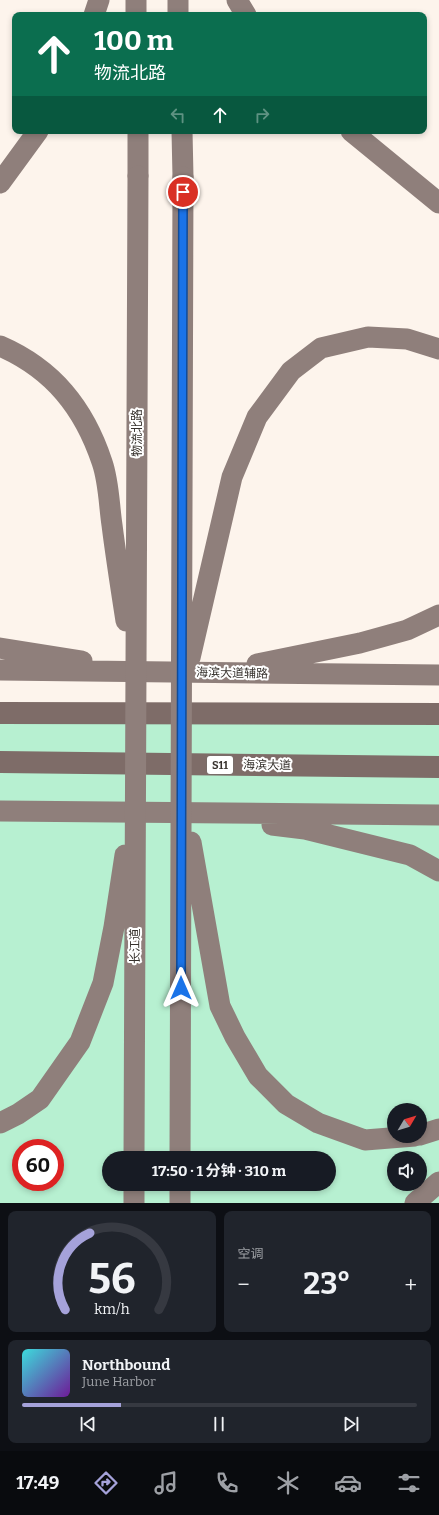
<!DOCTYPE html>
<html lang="zh">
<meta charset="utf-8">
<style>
:root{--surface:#171b24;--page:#20242c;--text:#f1f3f6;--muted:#9ea1a6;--line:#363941;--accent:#a5a2da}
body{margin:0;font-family:Bitter,"Noto Sans SC",serif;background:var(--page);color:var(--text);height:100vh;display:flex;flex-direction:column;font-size:15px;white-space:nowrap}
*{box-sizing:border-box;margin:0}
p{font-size:13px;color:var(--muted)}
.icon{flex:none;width:22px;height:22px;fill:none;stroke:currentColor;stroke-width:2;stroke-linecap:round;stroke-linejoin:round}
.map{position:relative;height:1203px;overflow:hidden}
.details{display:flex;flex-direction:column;gap:8px;padding:8px;background:#0d0f14;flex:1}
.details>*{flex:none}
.banner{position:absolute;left:12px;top:12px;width:415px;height:122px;border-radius:8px;box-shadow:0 2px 6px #0003;background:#0b6e4f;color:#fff;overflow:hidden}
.needle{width:26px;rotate:52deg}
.controls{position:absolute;left:387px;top:1103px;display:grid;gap:8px}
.controls a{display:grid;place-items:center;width:40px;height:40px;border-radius:50%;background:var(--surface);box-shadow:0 2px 6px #0003;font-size:20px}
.speed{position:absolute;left:12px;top:1139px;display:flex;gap:8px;font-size:20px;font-weight:700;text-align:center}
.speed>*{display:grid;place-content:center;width:52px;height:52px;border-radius:50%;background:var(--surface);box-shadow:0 2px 6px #0003;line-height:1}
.speed .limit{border:6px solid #d22;background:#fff;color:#111}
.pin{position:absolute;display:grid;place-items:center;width:34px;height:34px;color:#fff;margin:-17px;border:2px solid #fff;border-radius:50%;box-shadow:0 1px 4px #0007}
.me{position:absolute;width:44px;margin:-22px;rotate:0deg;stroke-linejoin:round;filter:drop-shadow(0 0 3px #0008)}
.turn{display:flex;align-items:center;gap:14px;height:84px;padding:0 16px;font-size:18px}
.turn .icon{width:52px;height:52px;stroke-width:2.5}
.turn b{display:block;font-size:28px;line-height:34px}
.lanes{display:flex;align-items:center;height:38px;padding:0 16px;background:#0003;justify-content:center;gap:20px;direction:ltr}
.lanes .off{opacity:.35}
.big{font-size:30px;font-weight:700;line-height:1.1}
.details .widget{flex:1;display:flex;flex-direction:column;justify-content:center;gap:6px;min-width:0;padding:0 14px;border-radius:8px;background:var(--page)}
.details .dial{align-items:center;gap:0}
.dial svg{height:104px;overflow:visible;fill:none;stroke:var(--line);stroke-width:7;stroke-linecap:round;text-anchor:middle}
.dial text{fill:var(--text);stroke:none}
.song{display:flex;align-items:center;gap:12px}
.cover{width:48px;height:48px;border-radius:6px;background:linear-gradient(135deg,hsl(180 70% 55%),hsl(280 70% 35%))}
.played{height:4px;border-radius:2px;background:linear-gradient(90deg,var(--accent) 25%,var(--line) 25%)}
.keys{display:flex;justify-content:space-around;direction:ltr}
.heat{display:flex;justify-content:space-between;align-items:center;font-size:22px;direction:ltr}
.details .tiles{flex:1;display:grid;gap:8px;grid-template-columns:1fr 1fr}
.widget:last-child{grid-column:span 2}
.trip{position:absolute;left:102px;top:1151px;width:234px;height:40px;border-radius:20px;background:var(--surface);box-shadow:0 2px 6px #0003;font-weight:700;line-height:40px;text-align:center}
.tab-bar{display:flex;height:64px;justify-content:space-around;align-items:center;background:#090b0e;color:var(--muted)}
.tab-bar .icon{width:28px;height:28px}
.tab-bar .active{color:var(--accent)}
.tab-bar b{font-size:18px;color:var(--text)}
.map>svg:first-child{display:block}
.green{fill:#b7f0d1;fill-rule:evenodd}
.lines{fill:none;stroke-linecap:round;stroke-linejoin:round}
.primary{stroke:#8f7f7b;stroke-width:21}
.motorway{stroke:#7e6c68;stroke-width:22}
.primary-bridge{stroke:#8f7f7b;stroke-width:21}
.route-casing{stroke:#114b97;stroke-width:10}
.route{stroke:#1a73e8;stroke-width:7}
.labels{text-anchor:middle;stroke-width:4;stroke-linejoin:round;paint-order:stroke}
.shield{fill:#fff;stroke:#726f6b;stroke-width:1}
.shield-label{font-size:11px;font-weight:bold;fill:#36312c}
.street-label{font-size:12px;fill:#36312c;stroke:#fff}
</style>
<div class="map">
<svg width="439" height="1203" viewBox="0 0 439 1203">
<rect width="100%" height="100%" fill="#fdf4ec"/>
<!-- green -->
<path class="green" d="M0,718L439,719V1203H0ZM394,1110H420V1136H394ZM21,1148H55V1182H21ZM109,1158H329V1184H109ZM394,1158H420V1184H394Z"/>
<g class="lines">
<!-- primary -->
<path class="primary" d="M136,0V15
M178,0V15
M237,0L246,15
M94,15L99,0
M138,131V176
M182,131L183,177
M351,131L439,203
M0,183L38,131
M0,648L82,661
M257,664L360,643L407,630L439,615
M0,670L439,675
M0,811L439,815
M272,825L305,829L410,855L439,871
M420,1135L439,1129
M134,1203V1184
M180,1203V1184
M415,1203L439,1182"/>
<!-- motorway -->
<path class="motorway" d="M0,713L439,714
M0,762L439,767"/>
<!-- primary-bridge -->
<path class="primary-bridge" d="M0,346C53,369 84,408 102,462C109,482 109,505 112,525C116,557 121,589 126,621
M190,658L232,477L257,417L291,371L321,348L368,337L407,339L439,349
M191,842L220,1006L235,1037L258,1076L286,1104L318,1123L365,1140L415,1136
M0,1123L18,1114L40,1099L80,1042L103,983L114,927L125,855
M134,1158L138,176
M180,1158L183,177"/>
</g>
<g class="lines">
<!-- route casing -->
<g class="route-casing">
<path id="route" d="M181,988L183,192"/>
</g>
<!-- route -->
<use href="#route" class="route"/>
</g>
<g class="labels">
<!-- shield labels -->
<rect class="shield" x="207" y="756" width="26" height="18" rx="3"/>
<g class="shield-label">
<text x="220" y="769">S11</text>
</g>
<!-- street labels -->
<g class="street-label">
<text transform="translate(137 433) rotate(-90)" y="4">物流北路</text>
<text transform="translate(232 673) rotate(1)" y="4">海滨大道辅路</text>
<text transform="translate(267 765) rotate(1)" y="4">海滨大道</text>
<text transform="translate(135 946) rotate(-90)" y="4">长江道</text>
</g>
</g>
</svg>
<div class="controls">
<a><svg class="needle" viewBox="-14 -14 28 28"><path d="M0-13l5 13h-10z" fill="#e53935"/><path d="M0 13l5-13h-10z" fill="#9ea1a6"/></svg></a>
<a><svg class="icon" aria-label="sound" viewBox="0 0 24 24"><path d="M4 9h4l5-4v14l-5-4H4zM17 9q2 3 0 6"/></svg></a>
</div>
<div class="speed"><div class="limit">60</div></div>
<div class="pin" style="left:183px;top:192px;background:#d93025"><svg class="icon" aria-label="arrive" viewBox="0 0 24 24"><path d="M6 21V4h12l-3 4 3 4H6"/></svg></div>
<svg class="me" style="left:181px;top:988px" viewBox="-20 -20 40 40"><path d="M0-17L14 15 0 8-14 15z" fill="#1a73e8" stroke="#fff" stroke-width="4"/></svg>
<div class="trip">17:50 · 1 分钟 · 310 m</div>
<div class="banner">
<div class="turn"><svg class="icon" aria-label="ahead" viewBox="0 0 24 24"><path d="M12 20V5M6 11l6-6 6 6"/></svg><div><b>100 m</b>物流北路</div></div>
<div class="lanes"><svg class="icon off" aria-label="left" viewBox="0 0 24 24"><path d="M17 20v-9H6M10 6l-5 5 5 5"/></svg><svg class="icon" aria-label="ahead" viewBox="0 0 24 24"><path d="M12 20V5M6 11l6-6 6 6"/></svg><svg class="icon off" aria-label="right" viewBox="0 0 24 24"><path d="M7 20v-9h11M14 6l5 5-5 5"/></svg></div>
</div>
</div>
<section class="details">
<div class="tiles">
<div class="widget dial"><svg viewBox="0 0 100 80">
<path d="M14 69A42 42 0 1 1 86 69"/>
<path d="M14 69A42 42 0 0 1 33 10" stroke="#a5a2da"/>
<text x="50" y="56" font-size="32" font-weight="700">56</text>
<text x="50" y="72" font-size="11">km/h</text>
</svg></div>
<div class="widget"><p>空调</p>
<div class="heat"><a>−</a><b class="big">23°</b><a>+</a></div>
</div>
<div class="widget">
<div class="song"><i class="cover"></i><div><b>Northbound</b><p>June Harbor</p></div></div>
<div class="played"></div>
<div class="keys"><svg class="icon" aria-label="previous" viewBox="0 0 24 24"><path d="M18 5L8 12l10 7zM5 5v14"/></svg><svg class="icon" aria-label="pause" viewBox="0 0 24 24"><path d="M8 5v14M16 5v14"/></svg><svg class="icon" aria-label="next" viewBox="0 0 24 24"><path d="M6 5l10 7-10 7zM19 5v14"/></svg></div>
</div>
</div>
</section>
<nav class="tab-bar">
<b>17:49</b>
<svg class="icon active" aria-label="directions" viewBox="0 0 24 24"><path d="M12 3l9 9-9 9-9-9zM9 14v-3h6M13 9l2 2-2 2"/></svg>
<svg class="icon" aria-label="music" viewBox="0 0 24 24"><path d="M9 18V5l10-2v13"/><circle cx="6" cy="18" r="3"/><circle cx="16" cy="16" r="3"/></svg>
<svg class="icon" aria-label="phone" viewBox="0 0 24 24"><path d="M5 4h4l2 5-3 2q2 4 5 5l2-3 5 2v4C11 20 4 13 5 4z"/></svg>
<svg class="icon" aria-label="climate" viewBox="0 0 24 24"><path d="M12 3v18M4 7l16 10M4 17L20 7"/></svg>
<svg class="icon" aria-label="car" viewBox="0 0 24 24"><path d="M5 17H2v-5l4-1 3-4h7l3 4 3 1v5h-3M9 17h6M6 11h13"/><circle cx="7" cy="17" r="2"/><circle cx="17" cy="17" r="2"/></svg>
<svg class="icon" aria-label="filters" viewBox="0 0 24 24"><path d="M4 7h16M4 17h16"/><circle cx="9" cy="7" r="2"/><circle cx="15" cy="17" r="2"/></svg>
</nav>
